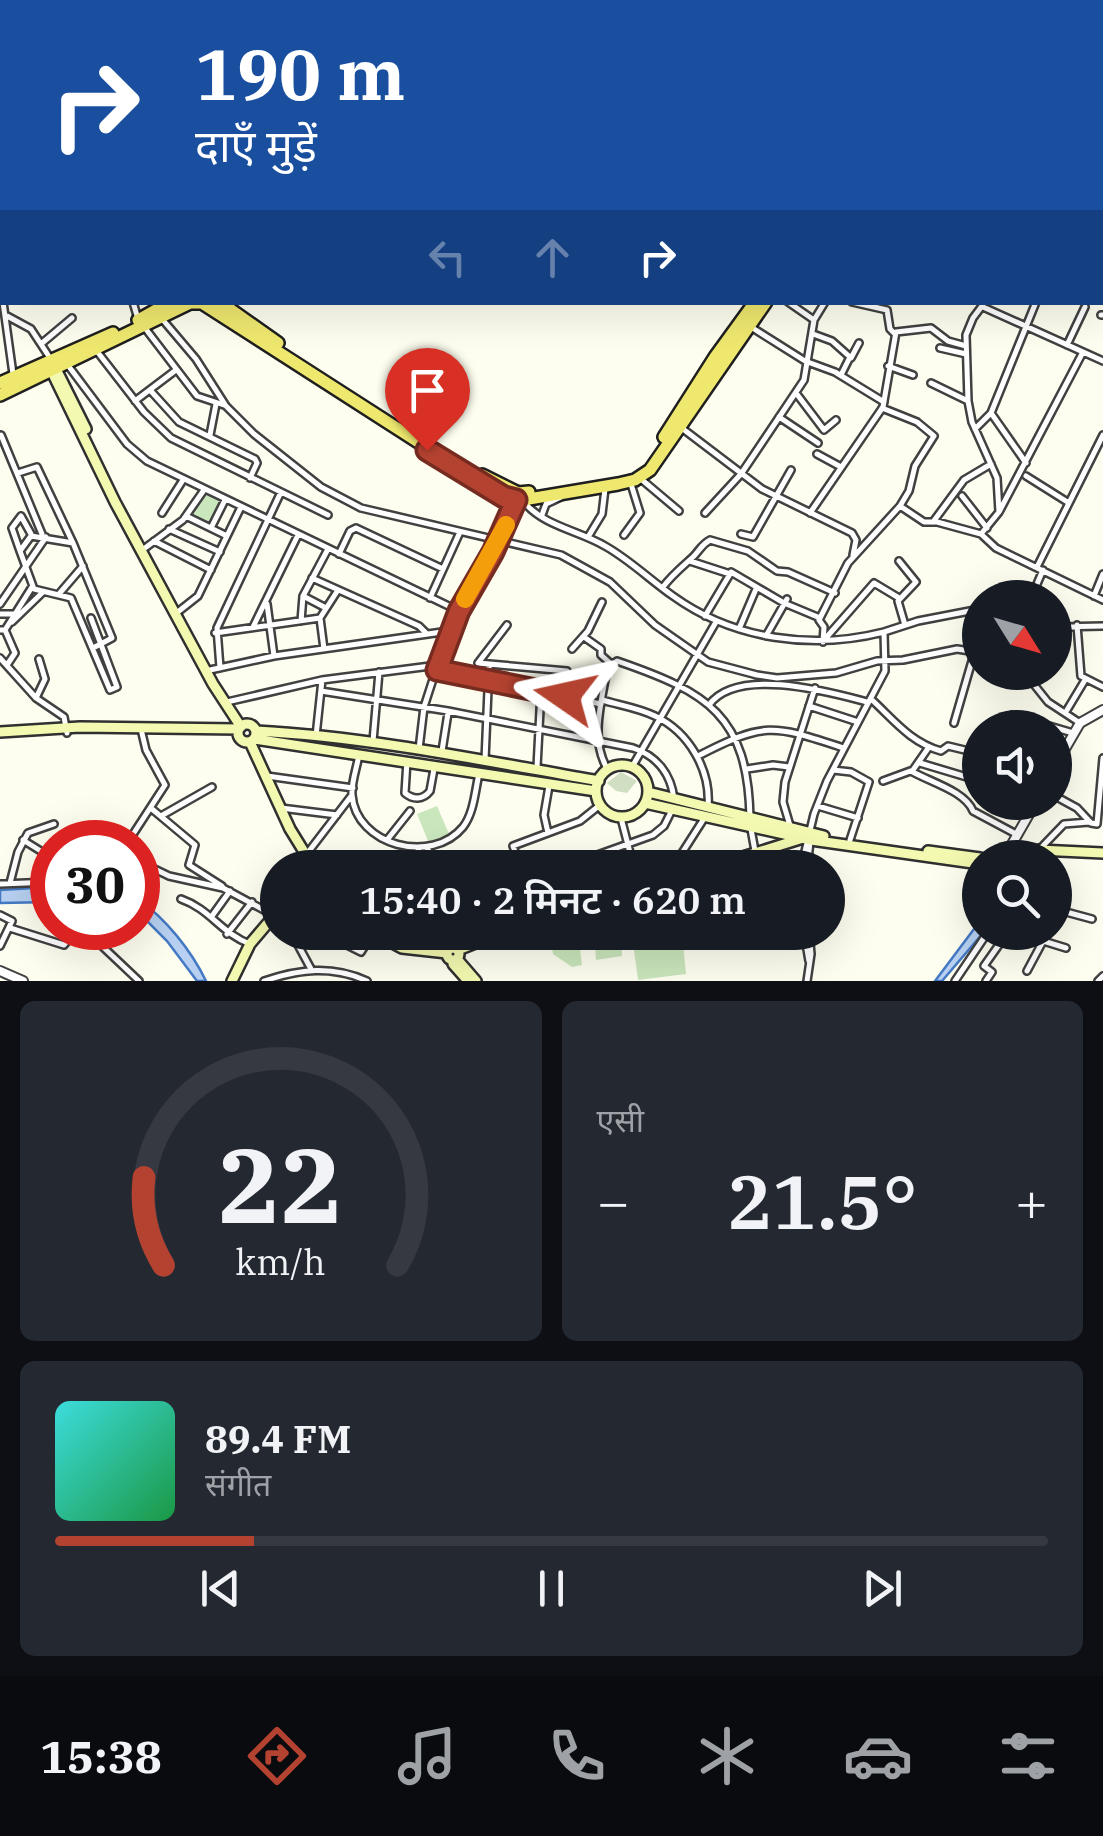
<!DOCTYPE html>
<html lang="hi">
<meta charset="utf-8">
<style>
:root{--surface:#171b24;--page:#242831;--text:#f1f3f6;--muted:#9ea1a6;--line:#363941;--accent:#b44230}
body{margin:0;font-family:"IBM Plex Serif","Noto Sans Devanagari",serif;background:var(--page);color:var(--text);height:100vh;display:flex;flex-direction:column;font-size:38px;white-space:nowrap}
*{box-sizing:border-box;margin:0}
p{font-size:32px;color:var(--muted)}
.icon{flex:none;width:55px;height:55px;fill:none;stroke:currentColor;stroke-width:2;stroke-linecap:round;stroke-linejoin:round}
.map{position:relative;height:981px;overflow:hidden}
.details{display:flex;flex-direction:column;gap:20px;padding:20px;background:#0d0f14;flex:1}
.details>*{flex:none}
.guide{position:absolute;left:0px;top:0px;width:1105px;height:305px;box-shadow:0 10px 40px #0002;background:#1a4fa0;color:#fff;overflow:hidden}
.needle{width:65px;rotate:127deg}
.fabs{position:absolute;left:962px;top:580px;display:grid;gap:20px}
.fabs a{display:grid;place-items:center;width:110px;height:110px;border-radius:50%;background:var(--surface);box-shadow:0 10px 40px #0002;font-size:50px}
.speed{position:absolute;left:30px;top:820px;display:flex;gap:20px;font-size:50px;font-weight:700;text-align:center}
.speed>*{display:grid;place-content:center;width:130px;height:130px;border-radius:50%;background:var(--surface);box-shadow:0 10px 40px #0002;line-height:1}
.speed .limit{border:15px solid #d22;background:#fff;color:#111}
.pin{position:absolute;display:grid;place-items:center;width:85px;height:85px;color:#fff;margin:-102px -42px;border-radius:50% 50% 50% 0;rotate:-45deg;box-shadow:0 0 10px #0007}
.pin .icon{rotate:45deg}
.me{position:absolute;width:110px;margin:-55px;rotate:281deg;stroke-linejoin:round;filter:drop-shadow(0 0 8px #0008)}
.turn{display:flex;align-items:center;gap:35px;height:210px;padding:0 30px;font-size:45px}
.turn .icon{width:130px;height:130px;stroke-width:2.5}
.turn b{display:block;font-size:70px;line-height:85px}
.lanes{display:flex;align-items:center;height:95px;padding:0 30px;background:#0003;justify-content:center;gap:50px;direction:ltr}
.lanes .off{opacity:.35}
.big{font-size:75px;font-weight:600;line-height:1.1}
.details .tile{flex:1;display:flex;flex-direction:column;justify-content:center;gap:15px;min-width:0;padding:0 35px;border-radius:15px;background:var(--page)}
.details .dial{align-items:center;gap:0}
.dial svg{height:260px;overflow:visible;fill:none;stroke:var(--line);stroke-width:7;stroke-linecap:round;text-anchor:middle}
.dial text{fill:var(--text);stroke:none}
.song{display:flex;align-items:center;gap:30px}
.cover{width:120px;height:120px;border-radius:15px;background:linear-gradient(135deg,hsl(180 70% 55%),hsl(140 70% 35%))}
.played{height:10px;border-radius:5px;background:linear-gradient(90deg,var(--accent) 20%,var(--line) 20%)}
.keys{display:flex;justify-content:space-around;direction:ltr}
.heat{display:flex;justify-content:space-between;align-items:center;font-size:55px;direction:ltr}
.details .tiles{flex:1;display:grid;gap:20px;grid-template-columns:1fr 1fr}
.tile:last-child{grid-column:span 2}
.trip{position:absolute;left:260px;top:850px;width:585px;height:100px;border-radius:50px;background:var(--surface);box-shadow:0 10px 40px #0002;font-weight:600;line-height:100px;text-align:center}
.dock{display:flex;height:160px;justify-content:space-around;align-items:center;background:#090b0e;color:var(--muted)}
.dock .icon{width:70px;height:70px}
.dock .active{color:var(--accent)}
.dock b{font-size:45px;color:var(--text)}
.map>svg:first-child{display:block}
.green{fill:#cae6bc}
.cemetery{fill:#d0dfc2}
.water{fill:#b8d1f2;stroke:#4479c4;stroke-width:2.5}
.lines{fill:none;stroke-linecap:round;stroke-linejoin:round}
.minor-casing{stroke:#414141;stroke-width:10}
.tertiary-casing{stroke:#414141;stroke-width:12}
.secondary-casing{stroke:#303030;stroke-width:14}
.primary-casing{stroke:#1f1f1f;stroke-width:16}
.minor{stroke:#fff;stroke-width:5}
.tertiary{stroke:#fff;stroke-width:8}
.secondary{stroke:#f3f9b0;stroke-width:9}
.primary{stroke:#efe86f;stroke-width:11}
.route-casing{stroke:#752b1f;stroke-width:25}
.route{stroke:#b44230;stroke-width:18}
.slow{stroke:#f59e0b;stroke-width:18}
</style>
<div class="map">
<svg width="1103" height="981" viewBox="0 0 1103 981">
<rect width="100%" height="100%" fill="#fefef0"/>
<!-- green -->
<path class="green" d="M208,492L225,500L211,528L190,518Z
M437,806L449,834L429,843L417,814Z
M621,940L622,956L596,960L595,946Z
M651,940L652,946L683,943L686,974L638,980L633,943Z
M579,941L582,965L572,967L553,954L552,946Z"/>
<!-- cemetery -->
<path class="cemetery" d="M621,772L637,781L627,793L616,791L607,783Z"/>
<!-- water -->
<path class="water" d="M52,887V902L0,903V890Z
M138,899C166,919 191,950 206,981H197L167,941L138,912Z
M980,921V932L983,933L942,981H935Z"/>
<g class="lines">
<!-- minor casing -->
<g class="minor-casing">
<path id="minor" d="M65,2L66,0
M95,2L96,0
M110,2V0
M144,2L145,0
M161,2V0
M178,2V0
M285,2L287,0
M0,13H2
M0,54L2,55
M0,99V113
M0,137L2,128
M0,165H2
M0,202H2
M1102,239H1103
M1102,260H1103
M0,273L2,268
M1102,278H1103
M0,289V293
M3,302L13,374
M133,302L138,319
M852,302L887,310L890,329L894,333
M985,302L973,318L966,335L968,401L972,422L997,478L999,512L981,534L996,548L1103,600
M983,307L1103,361
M1101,315H1103
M7,316L31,329L50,358
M163,320L196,359L226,406L254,434L321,487L361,508L561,555L610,582L655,625L708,662L757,675L777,678L836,673L877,661L903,660L957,649L970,651L980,659
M814,320L825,302
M751,327L805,361L835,372L884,402
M145,328L197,396L224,405
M813,334L832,341L850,357L841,375
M41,344L72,318
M1067,345L1085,307
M940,348L966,354
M96,350L144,412L171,438L328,515
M851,358L859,343
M67,364L127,444L147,461L459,611
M888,366L913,375
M931,383L968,401
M150,390L179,422L255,459L257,463L250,478
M796,393L824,430L836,420
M135,401L176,370
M991,413L1026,463
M779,417L818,443
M683,429L762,489L852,533L856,540L853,555
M975,429L991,413L1036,302
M1,435L42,534
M210,435L216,404
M817,454L841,467
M18,473L37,467L73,543L112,638L93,648
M1026,476L1069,503
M641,479L679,511
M962,496L987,528
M525,503C544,526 580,531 605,546C630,560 650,580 673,596C734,640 813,650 884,632
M900,506L924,522H937L981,534
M999,512L1083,352
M162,513L183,480
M705,513L741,474L804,380L814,320L788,302
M810,513L883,407L896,332L931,328L948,341L966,346
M542,515L546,504L561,497
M186,516L227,536
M933,522L964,480L991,464
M211,528L225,500
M169,529L220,552
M741,534L753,537L791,470
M624,535L640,513L631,484
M588,537L602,514L605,489
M154,541L211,570
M73,543L31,536L20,551L34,589L71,598L110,690L117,687
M145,548L183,520L204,490
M20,551L12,528L21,516L31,534
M339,554L350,531L356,528L443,569
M690,561L730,574L705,616
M899,561L916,582L898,601L905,625
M1037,567L1103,435
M731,572L784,603L820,618
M312,578L419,626L426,633
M663,587C672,575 682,567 693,557C700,550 701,545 710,540L748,551L777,571L788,572L835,593
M59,594L83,566
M303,596L326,608
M1094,596L1103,574
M430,598L460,532
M1031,598L1043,570
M0,604L46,537
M267,604L274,656
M179,611L198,596L241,507
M0,614H15
M91,618L117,687
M301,621L303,596L328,549
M12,622L42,593
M507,625L478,663L567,671L565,696
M1077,625L1081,676L1103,687
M253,627L298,535
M1055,627L1103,626
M739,629L756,589
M0,630H5L15,653L7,665
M5,630L32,587
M215,633L320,618
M766,636L787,599
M584,637L601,649V655L610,663
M825,639L874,583L899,598
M823,642L824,627L819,620L848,563L900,506L909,491L915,466L934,436L917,422L882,408
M324,649L320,618L338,590
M572,649L588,631L602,602
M0,658L36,698L64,717L67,733
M220,668L217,628L281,492
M210,670L274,656L449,631
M438,670L601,704
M1024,672L1048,702L1080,723
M321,691L448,711L633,748C657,756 671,774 674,799
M36,698L45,679L39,659
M871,699C894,720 910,742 941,751L948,746L973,752L980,749
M602,700C619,705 639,708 655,716C689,732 711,770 708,807
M227,702L322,680L438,665
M709,705C737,666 829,692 867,702
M809,706L858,722
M1067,710L1085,680
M1012,715L1073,733
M954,723L974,654
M316,736L322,680
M373,741L379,672
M419,749L424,707L446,639L493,552L516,501
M442,751L448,713
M359,755C357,767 351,783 352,795C356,846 432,865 463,827C474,813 475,791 479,774
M698,756C766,721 773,725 844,748
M485,760L489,666
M407,761L405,793C413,800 423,800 430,791L434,769
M920,763L980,781
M537,767L541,691
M632,767L716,622
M747,769L773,765L789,767
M608,770C589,739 602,702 607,668L617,661C707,692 748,715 750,818
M833,770L851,772L869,782L850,840
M911,771C930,782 965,791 973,811L1018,835
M267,776L353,788
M883,781L913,770L929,747
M1055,796L1077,808L1091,823L1097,824L1103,758
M818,806L858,818
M281,808L337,815
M152,809L195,845L189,865L222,886
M161,816L212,787
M621,818L634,868
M751,829L755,851
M791,829L783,802L785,782L815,688
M548,833L544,815L549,786
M23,840L52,858
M387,840L410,811
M128,842L165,785L146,750L141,729
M427,848L440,868
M1039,850L1064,824L1089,822
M306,855L352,795
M138,861L169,876L223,888L275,916
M409,868L419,849
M521,868L513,846L580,821L600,805
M561,868L653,835L664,826L672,810
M663,868L682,853L705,817
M801,868L814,814L827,781L885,671L884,632L918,621L980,609
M807,868L810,842
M10,883L18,852L28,833L54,824
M0,884L52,882
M181,899C210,909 222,934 250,944
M1055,909L1092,919
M0,915L12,921L0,946
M212,916L230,891
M10,928L64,945L78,928
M109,928L102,946L139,981
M291,932L311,969
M321,932L361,952L373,933
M446,932L456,948
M804,932L809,961
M1014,932L1066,948
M227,934L252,902
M1027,971L1042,943
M264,981C300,969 332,965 367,981
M807,981L811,954L809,932
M955,981L988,932
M986,981L992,972L984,966L1008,932
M1098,981L1103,976"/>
</g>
<!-- tertiary casing -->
<g class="tertiary-casing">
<path id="tertiary" d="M407,2L409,0
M1055,766L1080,723L1103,710
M1004,858L1036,802
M0,971L23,981"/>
</g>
<!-- secondary casing -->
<g class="secondary-casing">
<path id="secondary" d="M53,363L86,429
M50,368L115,502L213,684L241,727
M238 733a9 9 0 1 1 18 0a9 9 0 1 1-18 0Z
M256,731C372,737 485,761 599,781
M0,732L80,727L239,729
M254,739L596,791
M250,742L290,829L314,868
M596 791a26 26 0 1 1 52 0a26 26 0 1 1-52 0Z
M648,792L824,836
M645,803L811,840L980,864
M928,851L980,858
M991,858L1039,850L1103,853
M707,868L800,839
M372,932L402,948L447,953
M447 954a6 6 0 1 1 12 0a6 6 0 1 1-12 0Z
M458,950L503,932
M457,959L476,981
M453,964L468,981
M232,981L250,944L278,911"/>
</g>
<!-- primary casing -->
<g class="primary-casing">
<path id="primary" d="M948,0V2
M1102,44H1103
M1102,53H1103
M220,302L278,343
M138,320L170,302
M0,383L113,333
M0,395L190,303H202L504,497L523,500L618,484L635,480L650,470L766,302
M664,437L715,357L755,302
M482,475L518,493L529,492"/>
</g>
<!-- minor -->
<use href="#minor" class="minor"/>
<!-- tertiary -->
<use href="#tertiary" class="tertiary"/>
<!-- secondary -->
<use href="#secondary" class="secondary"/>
<!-- primary -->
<use href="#primary" class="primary"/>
</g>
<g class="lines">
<!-- route casing -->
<g class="route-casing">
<path id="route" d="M427,450L504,497L516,500L493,552L459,611L437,670L565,696"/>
</g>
<!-- route -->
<use href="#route" class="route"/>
<!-- slow -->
<path class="slow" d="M465,599L506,525"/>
</g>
</svg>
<div class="fabs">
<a><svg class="needle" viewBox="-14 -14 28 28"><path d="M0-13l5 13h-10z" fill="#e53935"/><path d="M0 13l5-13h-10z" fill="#9ea1a6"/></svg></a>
<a><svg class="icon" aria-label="sound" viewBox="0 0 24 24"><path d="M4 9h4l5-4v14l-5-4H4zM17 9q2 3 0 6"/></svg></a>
<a><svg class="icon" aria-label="search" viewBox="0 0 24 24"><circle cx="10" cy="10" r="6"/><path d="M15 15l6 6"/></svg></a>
</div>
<div class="speed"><div class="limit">30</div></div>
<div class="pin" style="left:427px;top:450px;background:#d93025"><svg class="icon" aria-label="arrive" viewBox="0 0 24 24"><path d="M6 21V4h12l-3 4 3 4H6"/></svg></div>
<svg class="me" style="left:565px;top:696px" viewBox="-20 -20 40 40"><path d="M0-17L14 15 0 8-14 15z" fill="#b44230" stroke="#fff" stroke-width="4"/></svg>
<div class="trip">15:40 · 2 मिनट · 620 m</div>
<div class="guide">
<div class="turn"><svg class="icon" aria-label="right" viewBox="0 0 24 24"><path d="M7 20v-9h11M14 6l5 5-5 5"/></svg><div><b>190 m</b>दाएँ मुड़ें</div></div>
<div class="lanes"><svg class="icon off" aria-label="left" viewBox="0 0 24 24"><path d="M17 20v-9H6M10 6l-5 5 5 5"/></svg><svg class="icon off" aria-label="ahead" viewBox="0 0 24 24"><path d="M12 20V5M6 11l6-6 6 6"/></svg><svg class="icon" aria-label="right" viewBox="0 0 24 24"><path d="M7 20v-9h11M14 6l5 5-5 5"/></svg></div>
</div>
</div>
<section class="details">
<div class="tiles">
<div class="tile dial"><svg viewBox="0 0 100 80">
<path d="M14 69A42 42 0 1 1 86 69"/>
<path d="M14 69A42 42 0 0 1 8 42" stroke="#b44230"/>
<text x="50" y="56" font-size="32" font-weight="700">22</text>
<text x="50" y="72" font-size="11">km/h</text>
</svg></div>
<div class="tile"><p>एसी</p>
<div class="heat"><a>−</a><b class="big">21.5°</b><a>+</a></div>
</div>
<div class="tile">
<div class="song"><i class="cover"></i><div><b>89.4 FM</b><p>संगीत</p></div></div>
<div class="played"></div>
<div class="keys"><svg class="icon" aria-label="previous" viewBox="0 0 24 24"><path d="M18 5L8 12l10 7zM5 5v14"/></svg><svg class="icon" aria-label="pause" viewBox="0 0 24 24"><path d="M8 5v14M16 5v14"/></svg><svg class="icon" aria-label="next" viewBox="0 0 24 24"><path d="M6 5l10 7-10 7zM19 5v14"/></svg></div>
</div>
</div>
</section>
<nav class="dock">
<b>15:38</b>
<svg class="icon active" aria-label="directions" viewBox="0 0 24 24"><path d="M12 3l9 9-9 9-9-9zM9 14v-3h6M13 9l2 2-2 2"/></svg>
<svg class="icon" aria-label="music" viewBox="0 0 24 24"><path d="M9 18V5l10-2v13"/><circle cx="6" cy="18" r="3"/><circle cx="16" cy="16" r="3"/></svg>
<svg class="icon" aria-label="phone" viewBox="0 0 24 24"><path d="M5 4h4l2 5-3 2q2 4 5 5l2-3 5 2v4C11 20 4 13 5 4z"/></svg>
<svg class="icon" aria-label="climate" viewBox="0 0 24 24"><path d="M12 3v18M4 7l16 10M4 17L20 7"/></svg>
<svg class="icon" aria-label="car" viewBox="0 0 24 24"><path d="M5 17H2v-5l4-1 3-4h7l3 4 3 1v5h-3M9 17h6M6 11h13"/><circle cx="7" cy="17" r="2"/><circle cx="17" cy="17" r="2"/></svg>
<svg class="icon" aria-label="filters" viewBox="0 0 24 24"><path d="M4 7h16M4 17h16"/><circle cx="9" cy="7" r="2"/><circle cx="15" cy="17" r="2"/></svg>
</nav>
